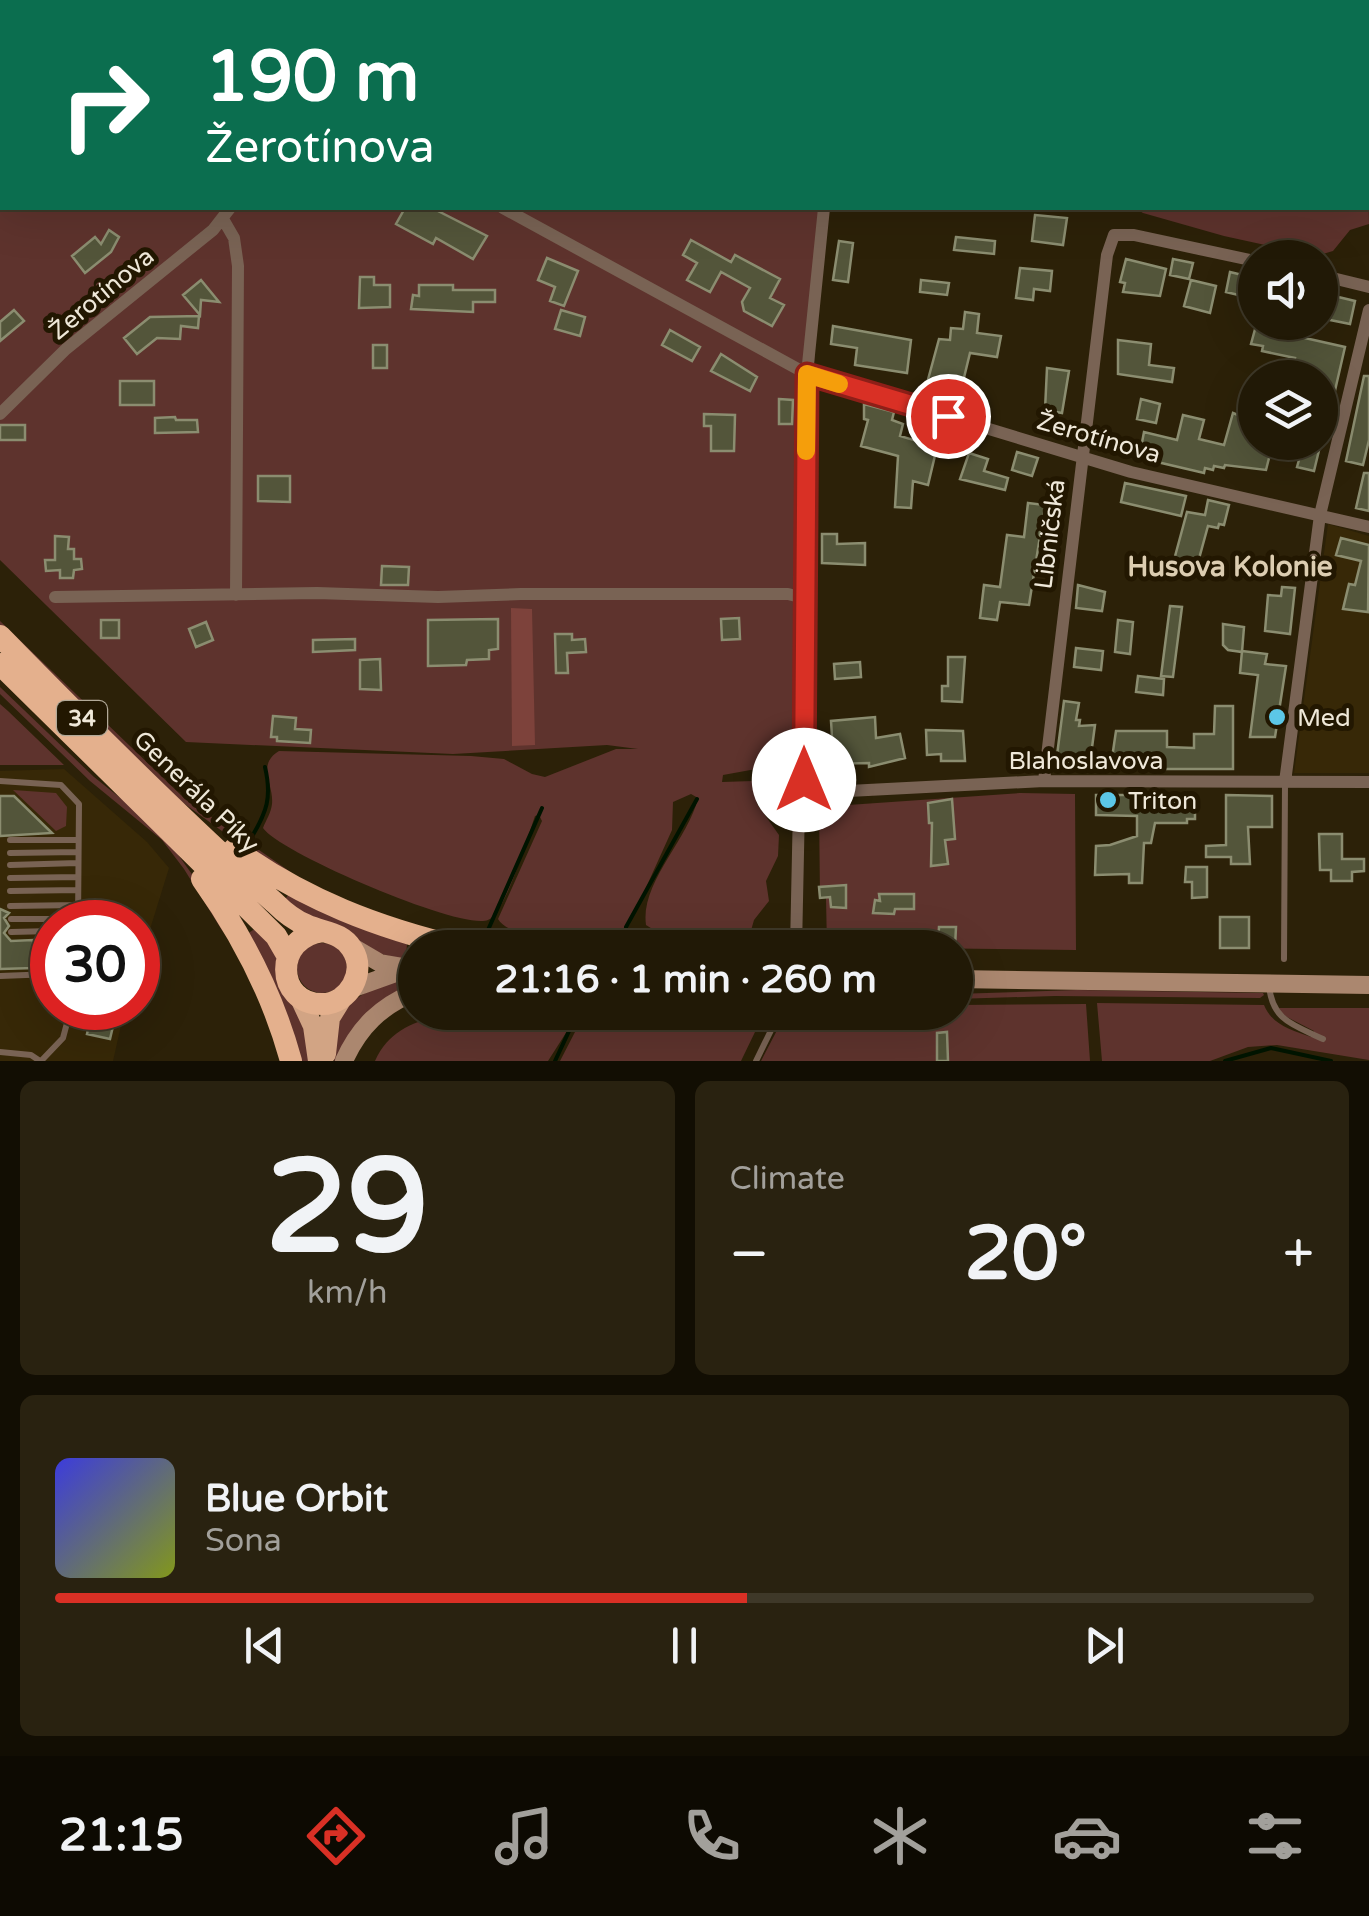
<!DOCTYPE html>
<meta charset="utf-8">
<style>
:root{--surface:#211906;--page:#292210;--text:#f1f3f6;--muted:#a2a09b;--line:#3e3828;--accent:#d93025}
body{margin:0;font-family:"Varela Round",sans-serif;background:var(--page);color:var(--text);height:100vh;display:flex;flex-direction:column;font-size:38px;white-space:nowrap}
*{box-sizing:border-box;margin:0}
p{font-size:32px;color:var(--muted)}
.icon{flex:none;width:55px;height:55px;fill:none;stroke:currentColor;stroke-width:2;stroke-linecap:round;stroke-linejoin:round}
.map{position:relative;height:1061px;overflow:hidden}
.sheet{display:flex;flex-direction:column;gap:20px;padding:20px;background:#120e03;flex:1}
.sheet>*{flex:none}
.top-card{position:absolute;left:0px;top:0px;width:1370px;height:210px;box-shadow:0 10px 40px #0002,0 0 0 2px var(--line);background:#0b6e4f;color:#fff;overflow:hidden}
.fabs{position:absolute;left:1238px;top:240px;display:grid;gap:20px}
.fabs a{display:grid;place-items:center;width:100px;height:100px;border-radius:50%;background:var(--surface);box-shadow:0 10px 40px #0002,0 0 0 2px var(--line);font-size:50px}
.speed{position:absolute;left:30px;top:900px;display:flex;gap:20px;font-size:50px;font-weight:700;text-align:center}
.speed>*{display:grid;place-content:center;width:130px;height:130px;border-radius:50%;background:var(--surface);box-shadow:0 10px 40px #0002,0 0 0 2px var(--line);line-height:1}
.speed .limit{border:15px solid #d22;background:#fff;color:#111}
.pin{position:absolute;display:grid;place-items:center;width:85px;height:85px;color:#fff;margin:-42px;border:5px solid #fff;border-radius:50%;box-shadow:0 2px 10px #0007}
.me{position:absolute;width:110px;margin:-55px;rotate:0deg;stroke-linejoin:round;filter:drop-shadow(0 0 8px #0008)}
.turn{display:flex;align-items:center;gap:35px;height:210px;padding:0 40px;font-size:45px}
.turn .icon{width:130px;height:130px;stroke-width:2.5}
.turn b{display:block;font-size:70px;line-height:85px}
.big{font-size:75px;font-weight:800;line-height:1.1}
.sheet .widget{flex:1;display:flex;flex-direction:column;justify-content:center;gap:15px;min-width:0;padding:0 35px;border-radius:15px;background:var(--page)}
.sheet .dial{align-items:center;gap:0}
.dial b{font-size:130px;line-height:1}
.song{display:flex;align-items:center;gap:30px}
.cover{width:120px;height:120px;border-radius:15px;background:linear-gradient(135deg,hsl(240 70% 55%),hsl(70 70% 35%))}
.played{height:10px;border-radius:5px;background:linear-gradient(90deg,var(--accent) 55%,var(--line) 55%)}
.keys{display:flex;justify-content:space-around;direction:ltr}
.heat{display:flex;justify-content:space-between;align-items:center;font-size:55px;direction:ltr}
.sheet .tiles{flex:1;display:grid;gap:20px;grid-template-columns:1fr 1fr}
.widget:last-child{grid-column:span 2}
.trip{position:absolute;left:398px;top:930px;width:575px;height:100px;border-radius:50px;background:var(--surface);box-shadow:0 10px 40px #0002,0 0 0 2px var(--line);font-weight:800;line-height:100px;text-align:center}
.tab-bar{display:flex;height:160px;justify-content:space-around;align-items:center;background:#0d0a02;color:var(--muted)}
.tab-bar .icon{width:70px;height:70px}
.tab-bar .current{color:var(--accent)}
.tab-bar b{font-size:45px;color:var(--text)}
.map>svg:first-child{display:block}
.built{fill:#372807}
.green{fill:#5e332d}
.forest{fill:#7d423b}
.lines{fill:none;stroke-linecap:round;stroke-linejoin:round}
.stream{stroke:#001400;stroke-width:4}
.building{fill:#53553a;stroke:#8b8d70;stroke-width:2.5}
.service{stroke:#796354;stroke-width:6}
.minor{stroke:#796354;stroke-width:12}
.secondary{stroke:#ab876f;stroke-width:18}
.primary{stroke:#d2a484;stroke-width:20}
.trunk{stroke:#e4b08d;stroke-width:22}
.route-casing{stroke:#8d1f18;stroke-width:25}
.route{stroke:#d93025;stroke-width:18}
.slow{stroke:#f59e0b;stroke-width:18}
.poi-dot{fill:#5cc7e7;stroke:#221701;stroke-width:4}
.labels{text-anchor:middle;stroke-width:10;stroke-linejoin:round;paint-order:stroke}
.shield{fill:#221701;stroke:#b2a998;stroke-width:2.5}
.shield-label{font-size:22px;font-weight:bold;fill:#efe8d9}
.street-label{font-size:25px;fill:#efe8d9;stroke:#221701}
.poi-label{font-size:25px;fill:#efe8d9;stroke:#221701;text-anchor:start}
.neighbourhood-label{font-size:28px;font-weight:bold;fill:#dccdb1;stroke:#221701}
</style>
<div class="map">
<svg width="1369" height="1061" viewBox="0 0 1369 1061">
<rect width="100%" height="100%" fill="#2c2108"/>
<!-- built -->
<path class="built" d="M1328,524L1369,536V773H1294Z
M64,769L147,842L169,868L138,968V922H52V1008H125L113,1061H0V771Z"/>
<!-- green -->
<path class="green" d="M0,0L1011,2H2V208H822L794,763L757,760L759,766L756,769L723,775L722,782L753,781L757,804L779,835L778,856L766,881L769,901L754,920L750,934L739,938L662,935L646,925C640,883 688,840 698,798L691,794L673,802L672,830L629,925C610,947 511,943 498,919L542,821L539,815L535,816C528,836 506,912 488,920C462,931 280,853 263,828C266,820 271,813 272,804C274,784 256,765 279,751L471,756L504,759L532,774L545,777L616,749H638L607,745L453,754L186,742L0,560Z
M1368,168L1369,224L1350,230L1333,251L1316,256L1224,236L1143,213L1135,208H1368Z
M0,621L183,797L292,873L262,860L182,802L0,626Z
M0,687L94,777L148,820L174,849L206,894L223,932L184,869L162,840L90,781L0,694Z
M0,704L8,711L64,765H0Z
M13,790L56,793L67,807L66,826L56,831Z
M1020,793L1075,794L1076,950L827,947L826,898H820L819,807Z
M289,894L407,943L406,960L372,952L283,902Z
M256,928C290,962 302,1015 311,1061H299L247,934Z
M297 968a25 25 0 1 1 50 0a25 25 0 1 1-50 0Z
M406,979L407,987L338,1061H334C331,1008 358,989 406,979Z
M1077,990L1263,993L1264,995L1260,998L1055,996L955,999V994Z
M1097,1003L1264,1005C1272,1025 1292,1030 1311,1037L1314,1031L1283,1015L1278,1008H1369V1060L1277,1045L1248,1047L1210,1061H1102Z
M1086,1004L1090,1061H761L786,1013L955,1012V1005Z
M454,1012H620L751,1022L755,1032L741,1061H560L575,1032L571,1025L548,1061H375C390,1027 420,1020 454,1012Z"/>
<!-- forest -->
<path class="forest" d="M511,608L532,609L535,745L512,746Z"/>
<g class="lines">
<!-- stream -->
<path class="stream" d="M251,838C267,812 272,797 265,767
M626,927L697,799
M488,930L542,808
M555,1061L577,1014
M1225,1061L1271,1048L1331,1061"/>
</g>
<!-- building -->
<path class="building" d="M405,208H432L487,236L473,259L436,238L433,244L396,224Z
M1035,215L1067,218L1063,245L1032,241Z
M109,230L119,237L111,252L85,273L72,256L95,237L101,244Z
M956,237L995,241L994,254L954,250Z
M691,240L731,262L735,255L780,279L770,298L784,305L772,326L744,311L742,302L750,288L721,272L710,292L687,280L697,263L683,255Z
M839,241L853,243L848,282L833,280Z
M547,258L578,271L564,306L550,301L555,287L538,280Z
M1126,259L1166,269L1160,296L1123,292L1125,283L1120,282Z
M1173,259L1193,263L1189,279L1170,275Z
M1020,268L1052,271L1050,291L1034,289L1033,300L1016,298Z
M1230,272L1255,278V299L1226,292Z
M360,277H374V285H390V307L359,308Z
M201,280L219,302L201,300L200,315L183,295Z
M921,280L949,283L947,295L920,292Z
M1191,280L1216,286L1210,313L1184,306Z
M419,285H453V290H495V302H473V312L411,309L413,295L419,296Z
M1330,295L1355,301L1350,324L1325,319Z
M14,310L24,321L0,341V322Z
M561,310L585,317L580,336L555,329Z
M965,312L979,314L977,333L1001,336L997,357L970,353L960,394L926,387L939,339L950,340L951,328L963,329Z
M199,316L198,328L181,326L180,339L157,338L137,354L124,338L150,317Z
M1257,322H1309L1305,338L1345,347L1325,434L1320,433V378L1292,370L1295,358L1262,351L1263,346L1251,344Z
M833,326L911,340L907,373L855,365L857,348L831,344Z
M670,330L700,347L692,361L662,345Z
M1118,340L1151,344L1149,365L1174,368L1172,382L1118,374Z
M373,345H387V368H373Z
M721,354L757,377L750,391L711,371Z
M1047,368L1069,371L1062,413L1045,410Z
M1364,376H1369V440L1363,465L1346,461Z
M120,381H154V405H120Z
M779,399L793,400L792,424H779Z
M1141,399L1160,404L1156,423L1137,419Z
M1242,401L1255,405V442H1273L1266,470L1225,465L1224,468L1214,466L1213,470L1205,468L1204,473L1153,461L1154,456L1140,453L1144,432L1177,440L1183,415L1204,420L1199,439L1224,445L1233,413L1238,415Z
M864,404L894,412L892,420L903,424L900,436L937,447L928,485L913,481L911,508L895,507L898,456L861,446L868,420L864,419Z
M704,414L735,415L734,451H711V426H704Z
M175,417L176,420H197L198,432L155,433V418Z
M0,425H25V440H0Z
M1304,442H1321L1314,471L1297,467Z
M1017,452L1038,458L1032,476L1012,470Z
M969,453L988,459L984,471L1008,478L1005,490L960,479Z
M1364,473H1369V511L1356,508Z
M258,476H290V502L258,501Z
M1125,483L1186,496L1181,516L1121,502Z
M1208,500L1229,505L1224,525L1219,524L1218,528L1208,526L1197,566L1174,560L1187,512L1205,515Z
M1028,503L1045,505L1029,605L1000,602L997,620L980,618L984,585L1000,587L1007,535L1024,537Z
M822,534H837V544L865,543V565L822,563Z
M55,536L69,537L68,549H74V559H81L82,569L74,570L73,578H60V570L46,571L45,560H55Z
M1341,538L1369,545L1368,612L1343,609L1349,584L1355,585L1361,561L1336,555Z
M382,566L409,567L408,585H381Z
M1078,585L1105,592L1102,611L1076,608Z
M1282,587L1295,588L1290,634L1265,631L1268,595L1281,596Z
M1170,606L1182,607L1173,677L1161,676Z
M739,618L740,639L722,640L721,619Z
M498,619V649L489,650V659L467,660L466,665L428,666V620Z
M101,620H119V638H101Z
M1118,620L1133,622L1130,654L1115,652Z
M206,622L213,640L196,647L189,629Z
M1223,624L1244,627L1242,652L1228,650L1223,645Z
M555,634H572V640L585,639L586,652L567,653L568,673H556Z
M355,639V650L313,652V640Z
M1076,648L1103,651L1101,670L1074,667Z
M1242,651L1267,654L1265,664L1286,666L1275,737H1250L1258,675L1240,673Z
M948,657H965L962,702L942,701V686H948Z
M380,659L381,690L360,689V660Z
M860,662L861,677L835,679L834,664Z
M1138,676L1164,679L1163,695L1136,692Z
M1064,701L1079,703L1076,720H1080L1079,726L1095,725L1091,755L1112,758L1116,731H1167V747L1194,748V734H1214L1215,706H1233V769H1063L1056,763Z
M273,716L296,718L295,729L311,730L310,743L277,741V737H271Z
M875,717L876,738L900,734L905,758L869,767V763L826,764V737H832L831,721Z
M926,730L963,731L965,761H941V754L927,755Z
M1096,795H1169V801L1195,802V819H1187V823H1155L1151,843H1144L1142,883H1129V874L1095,875L1096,846L1110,845L1137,836V816L1096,815Z
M1226,795L1272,796V827H1248L1250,864H1231V857H1206V846L1226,845Z
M0,796H14L52,833L0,836Z
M952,799L955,839L945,840L948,864L931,866L932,823H929L928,803Z
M1319,834H1342V859H1364V871L1352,872V881H1331V870H1320Z
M1186,867H1207V897L1192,898V882H1185Z
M846,885V908L831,907L830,897L820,898L819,887Z
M879,894H914V909H895L894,914L873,913L875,900L880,901Z
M0,909L9,913L4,918L9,926L4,933L11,941L33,940L34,968L0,969Z
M1220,917H1249V948H1220Z
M939,927H956L955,948H938Z
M91,1017L114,1022L110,1039L87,1034Z
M947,1032L948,1061H937V1033Z"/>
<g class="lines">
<!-- service -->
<path class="service" d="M0,781L61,785L79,804L78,922
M772,796L798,805
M10,840H78
M10,853L78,852
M10,865L78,863
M10,878L78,877
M10,891L78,890
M10,906L78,905
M11,919H78
M11,932L52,931
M1284,959L1285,783
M0,976L52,974
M1269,985C1272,1021 1294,1025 1323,1039
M0,1052L31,1055L40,1061
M41,1061L63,1038L71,1008
M756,1061L780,1012"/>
<!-- minor -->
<path class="minor" d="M503,208L807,374L1131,472L1369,527
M223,219L234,238L238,266L236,595
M1320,275L1369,287
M0,414L66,349L213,230L230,208
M55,597L317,593L438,597L521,594H788L804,598
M1044,781L1107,255L1114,235H1134L1255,261
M1285,782L1320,515L1369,310
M805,798L829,792L1044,781L1369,782
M796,948L799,805L805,798L807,374L824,208"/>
<!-- secondary -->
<path class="secondary" d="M351,946L380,963L415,969
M955,979L1369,985
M351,989L404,970
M344,1061C359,1027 381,1006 415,992"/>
<!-- primary -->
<path class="primary" d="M299,996L313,1026L318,1061
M326,1054L330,1018L343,997"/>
<!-- trunk -->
<path class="trunk" d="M0,636C89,727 180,818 275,903C284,912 294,920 306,925C323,933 342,932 352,949C367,972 349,1004 322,1004C275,1004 273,937 323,931
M0,664L276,936L287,955
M234,849C305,900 378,928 463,948
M202,879C242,935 273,995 291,1061"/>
</g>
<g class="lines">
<!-- route casing -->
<g class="route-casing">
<path id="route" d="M804,780L807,374L948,416"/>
</g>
<!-- route -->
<use href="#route" class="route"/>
<!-- slow -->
<path class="slow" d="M806,451L807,374L839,384"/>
</g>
<!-- markers -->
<g class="poi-dot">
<circle cx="1277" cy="717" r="10"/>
<circle cx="1108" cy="800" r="10"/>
</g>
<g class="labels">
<!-- shield labels -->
<rect class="shield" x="57" y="701" width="50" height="34" rx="8"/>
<g class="shield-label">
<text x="82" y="726">34</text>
</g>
<!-- street labels -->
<g class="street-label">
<text transform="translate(101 293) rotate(-40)" y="9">Žerotínova</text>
<text transform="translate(1099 437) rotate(16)" y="9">Žerotínova</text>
<text transform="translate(1049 534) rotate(-83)" y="9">Libničská</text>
<text x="1086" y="769">Blahoslavova</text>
<text transform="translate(197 791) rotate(44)" y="9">Generála Píky</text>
</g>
<!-- poi labels -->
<g class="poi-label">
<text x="1297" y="726">Med</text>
<text x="1128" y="809">Triton</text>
</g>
<!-- neighbourhood labels -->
<g class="neighbourhood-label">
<text x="1230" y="576">Husova Kolonie</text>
</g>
</g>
</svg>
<div class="fabs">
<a><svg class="icon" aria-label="sound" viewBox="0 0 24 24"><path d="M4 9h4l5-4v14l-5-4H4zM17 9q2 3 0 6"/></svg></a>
<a><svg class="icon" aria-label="layers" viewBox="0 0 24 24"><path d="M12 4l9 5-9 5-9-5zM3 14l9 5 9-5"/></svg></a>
</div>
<div class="speed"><div class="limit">30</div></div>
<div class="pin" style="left:948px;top:416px;background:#d93025"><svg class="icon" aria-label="arrive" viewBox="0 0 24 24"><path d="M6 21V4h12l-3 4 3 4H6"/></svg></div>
<svg class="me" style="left:804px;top:780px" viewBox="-20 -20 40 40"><circle r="19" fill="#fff"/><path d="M0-13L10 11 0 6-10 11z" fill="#d93025"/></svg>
<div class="trip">21:16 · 1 min · 260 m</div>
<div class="top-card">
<div class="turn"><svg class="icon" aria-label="right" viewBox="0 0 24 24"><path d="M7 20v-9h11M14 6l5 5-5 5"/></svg><div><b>190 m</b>Žerotínova</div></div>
</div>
</div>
<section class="sheet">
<div class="tiles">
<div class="widget dial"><b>29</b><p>km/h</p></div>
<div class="widget"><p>Climate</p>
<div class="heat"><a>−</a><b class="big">20°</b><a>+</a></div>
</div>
<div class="widget">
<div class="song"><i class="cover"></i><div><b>Blue Orbit</b><p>Sona</p></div></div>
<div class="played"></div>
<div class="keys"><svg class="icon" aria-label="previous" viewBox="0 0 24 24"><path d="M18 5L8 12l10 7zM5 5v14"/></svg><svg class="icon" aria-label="pause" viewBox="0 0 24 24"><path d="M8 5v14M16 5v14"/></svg><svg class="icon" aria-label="next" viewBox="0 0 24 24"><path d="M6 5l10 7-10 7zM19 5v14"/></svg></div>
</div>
</div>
</section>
<nav class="tab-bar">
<b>21:15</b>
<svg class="icon current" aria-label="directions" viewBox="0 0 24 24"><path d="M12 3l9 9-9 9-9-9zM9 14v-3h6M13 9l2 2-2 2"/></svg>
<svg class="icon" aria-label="music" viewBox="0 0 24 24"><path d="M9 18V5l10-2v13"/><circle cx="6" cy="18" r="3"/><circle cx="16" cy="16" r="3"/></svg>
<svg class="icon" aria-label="phone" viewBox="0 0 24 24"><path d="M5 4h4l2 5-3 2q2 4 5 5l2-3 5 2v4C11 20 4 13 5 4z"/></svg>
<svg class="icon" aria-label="climate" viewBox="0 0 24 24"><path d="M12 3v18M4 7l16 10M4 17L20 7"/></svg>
<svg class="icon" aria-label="car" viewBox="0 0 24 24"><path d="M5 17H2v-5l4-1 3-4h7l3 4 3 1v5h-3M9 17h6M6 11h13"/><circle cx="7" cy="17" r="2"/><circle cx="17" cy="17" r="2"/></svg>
<svg class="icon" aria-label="filters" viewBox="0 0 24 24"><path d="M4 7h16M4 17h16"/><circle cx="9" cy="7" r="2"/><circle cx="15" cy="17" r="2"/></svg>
</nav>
